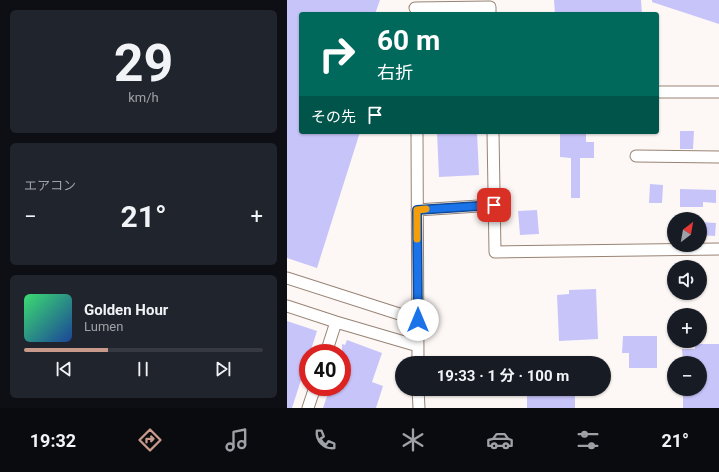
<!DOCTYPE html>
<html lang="ja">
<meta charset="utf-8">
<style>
:root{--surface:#171b24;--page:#20242c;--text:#f1f3f6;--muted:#9ea1a6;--line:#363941;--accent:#c89a8b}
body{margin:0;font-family:Roboto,"Noto Sans JP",sans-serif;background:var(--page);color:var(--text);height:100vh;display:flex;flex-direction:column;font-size:15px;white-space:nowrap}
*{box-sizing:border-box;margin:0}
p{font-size:13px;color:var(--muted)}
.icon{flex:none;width:22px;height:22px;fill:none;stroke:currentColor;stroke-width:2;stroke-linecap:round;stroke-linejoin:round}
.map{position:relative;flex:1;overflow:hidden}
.panel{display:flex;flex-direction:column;gap:10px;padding:10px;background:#0d0f14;width:287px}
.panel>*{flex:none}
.hud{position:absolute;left:12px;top:12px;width:360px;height:122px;border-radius:4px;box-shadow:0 1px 3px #0004;background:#00695c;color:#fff;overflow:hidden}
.needle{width:26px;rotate:31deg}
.fabs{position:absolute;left:380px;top:212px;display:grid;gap:8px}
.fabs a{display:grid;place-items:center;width:40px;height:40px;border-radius:50%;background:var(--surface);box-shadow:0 1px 3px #0004;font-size:20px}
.speed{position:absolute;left:12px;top:344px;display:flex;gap:8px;font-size:20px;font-weight:700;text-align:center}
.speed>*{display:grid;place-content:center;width:52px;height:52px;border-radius:50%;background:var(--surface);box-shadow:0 1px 3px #0004;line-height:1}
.speed .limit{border:6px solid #d22;background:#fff;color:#111}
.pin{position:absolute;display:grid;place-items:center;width:34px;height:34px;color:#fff;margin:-17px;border-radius:8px;box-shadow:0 2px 6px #0006}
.me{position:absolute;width:44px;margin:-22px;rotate:0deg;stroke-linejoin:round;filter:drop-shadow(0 0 3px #0008)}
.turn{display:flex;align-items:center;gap:14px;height:84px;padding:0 12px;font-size:18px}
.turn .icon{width:52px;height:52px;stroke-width:2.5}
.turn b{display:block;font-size:28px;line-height:34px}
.then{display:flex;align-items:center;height:38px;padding:0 12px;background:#0003;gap:8px;font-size:15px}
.big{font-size:30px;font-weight:700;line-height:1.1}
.panel .widget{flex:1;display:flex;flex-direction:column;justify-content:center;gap:6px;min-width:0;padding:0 14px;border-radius:6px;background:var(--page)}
.panel .dial{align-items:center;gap:0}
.dial b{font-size:52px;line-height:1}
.song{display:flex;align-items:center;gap:12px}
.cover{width:48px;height:48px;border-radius:6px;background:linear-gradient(135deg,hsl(140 70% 55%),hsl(220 70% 35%))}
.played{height:4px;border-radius:2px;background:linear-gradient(90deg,var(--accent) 35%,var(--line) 35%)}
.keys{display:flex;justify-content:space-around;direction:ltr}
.heat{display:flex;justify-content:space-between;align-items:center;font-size:22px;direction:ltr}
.trip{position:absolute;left:108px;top:356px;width:216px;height:40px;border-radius:20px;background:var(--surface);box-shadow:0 1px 3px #0004;font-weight:700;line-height:40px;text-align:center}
.tab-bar{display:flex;height:64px;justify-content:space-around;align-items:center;background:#090b0e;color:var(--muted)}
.tab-bar .icon{width:28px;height:28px}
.tab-bar .active{color:var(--accent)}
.tab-bar b{font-size:18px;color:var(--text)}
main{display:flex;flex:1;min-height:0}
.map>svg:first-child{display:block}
.building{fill:#c7c4f9}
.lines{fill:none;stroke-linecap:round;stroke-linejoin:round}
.minor-casing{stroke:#988374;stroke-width:13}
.minor{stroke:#fff;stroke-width:11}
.route-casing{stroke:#114b97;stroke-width:10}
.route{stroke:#1a73e8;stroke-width:7}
.slow{stroke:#f59e0b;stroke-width:7}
</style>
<main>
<section class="panel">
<div class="widget dial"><b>29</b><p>km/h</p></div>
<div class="widget"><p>エアコン</p>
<div class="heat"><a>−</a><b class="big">21°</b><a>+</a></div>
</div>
<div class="widget">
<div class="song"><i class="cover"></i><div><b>Golden Hour</b><p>Lumen</p></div></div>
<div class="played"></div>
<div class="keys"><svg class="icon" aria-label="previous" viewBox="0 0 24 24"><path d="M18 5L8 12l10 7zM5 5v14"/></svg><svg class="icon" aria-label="pause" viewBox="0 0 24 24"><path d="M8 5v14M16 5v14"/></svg><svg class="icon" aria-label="next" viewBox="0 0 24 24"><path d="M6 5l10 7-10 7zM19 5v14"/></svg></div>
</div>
</section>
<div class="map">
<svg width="432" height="408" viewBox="0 0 432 408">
<rect width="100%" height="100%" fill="#fdf8f5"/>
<!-- building -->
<path class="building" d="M0,0H93L88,14H14V132H73L30,268L0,258Z
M267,0H354L355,14H268Z
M365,0H432V24L365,2Z
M393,131H407L406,149H393Z
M150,132H190L192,175L152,177Z
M273,132H299V142H307V158H293V198H284V158L273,157Z
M363,184L376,185L375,203H362Z
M393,189L429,190V203L416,202V207H393Z
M250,210L252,234L233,235L231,211Z
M413,222L429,223L428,236L413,235Z
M309,289L311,339L272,341L270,295L282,294V290Z
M0,321L30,331L23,353H21V358L5,408H0Z
M336,336H370V368H342V353H335Z
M60,340L95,353L85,382L96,386L89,408H36L43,387H55V344L58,345Z
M408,344H432V408H396V389H413V363H396L395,349H408Z
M240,389H288V408H240Z"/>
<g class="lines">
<!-- minor casing -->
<g class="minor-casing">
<path id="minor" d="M128,8L203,7V14
M370,92H432
M130,132L131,363
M206,132L208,252L432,249
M349,156L432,157
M130,210L207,205
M0,278L131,320
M0,306L49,322L131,346
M39,353L49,322
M131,389L132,408
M21,408L28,387"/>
</g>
<!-- minor -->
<use href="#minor" class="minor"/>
</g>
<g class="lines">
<!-- route casing -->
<g class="route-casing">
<path id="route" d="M131,320L130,210L207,205"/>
</g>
<!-- route -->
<use href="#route" class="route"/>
<!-- slow -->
<path class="slow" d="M130,239V210L139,209"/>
</g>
</svg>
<div class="fabs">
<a><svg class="needle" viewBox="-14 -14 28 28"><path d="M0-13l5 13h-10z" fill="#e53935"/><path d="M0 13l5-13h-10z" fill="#9ea1a6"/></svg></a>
<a><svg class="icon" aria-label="sound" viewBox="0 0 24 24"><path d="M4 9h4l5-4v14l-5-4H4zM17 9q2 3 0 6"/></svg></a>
<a>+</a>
<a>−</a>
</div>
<div class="speed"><div class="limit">40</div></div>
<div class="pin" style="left:207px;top:205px;background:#d93025"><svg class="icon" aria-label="arrive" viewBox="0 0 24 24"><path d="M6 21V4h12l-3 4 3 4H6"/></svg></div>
<svg class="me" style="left:131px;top:320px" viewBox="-20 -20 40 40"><circle r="19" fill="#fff"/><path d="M0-13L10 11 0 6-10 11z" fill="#1a73e8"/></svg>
<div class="trip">19:33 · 1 分 · 100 m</div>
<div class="hud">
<div class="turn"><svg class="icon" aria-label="right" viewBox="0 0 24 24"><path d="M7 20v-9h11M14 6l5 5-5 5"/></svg><div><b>60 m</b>右折</div></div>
<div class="then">その先<svg class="icon" aria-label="arrive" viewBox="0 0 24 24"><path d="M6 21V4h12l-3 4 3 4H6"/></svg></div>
</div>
</div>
</main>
<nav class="tab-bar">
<b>19:32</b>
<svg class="icon active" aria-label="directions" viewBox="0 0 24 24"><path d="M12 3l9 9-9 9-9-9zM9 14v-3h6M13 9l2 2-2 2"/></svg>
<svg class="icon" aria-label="music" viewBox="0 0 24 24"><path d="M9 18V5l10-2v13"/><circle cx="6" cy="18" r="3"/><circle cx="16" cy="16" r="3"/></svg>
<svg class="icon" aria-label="phone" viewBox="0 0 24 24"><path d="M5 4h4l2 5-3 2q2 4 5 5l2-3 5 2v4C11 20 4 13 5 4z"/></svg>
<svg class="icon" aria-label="climate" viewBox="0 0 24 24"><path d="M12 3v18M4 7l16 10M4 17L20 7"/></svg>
<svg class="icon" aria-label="car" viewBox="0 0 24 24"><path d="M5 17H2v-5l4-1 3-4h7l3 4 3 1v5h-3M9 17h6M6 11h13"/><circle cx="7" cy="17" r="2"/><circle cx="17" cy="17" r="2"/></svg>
<svg class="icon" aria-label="filters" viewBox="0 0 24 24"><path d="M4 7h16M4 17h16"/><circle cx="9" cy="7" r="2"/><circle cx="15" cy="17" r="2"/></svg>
<b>21°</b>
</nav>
